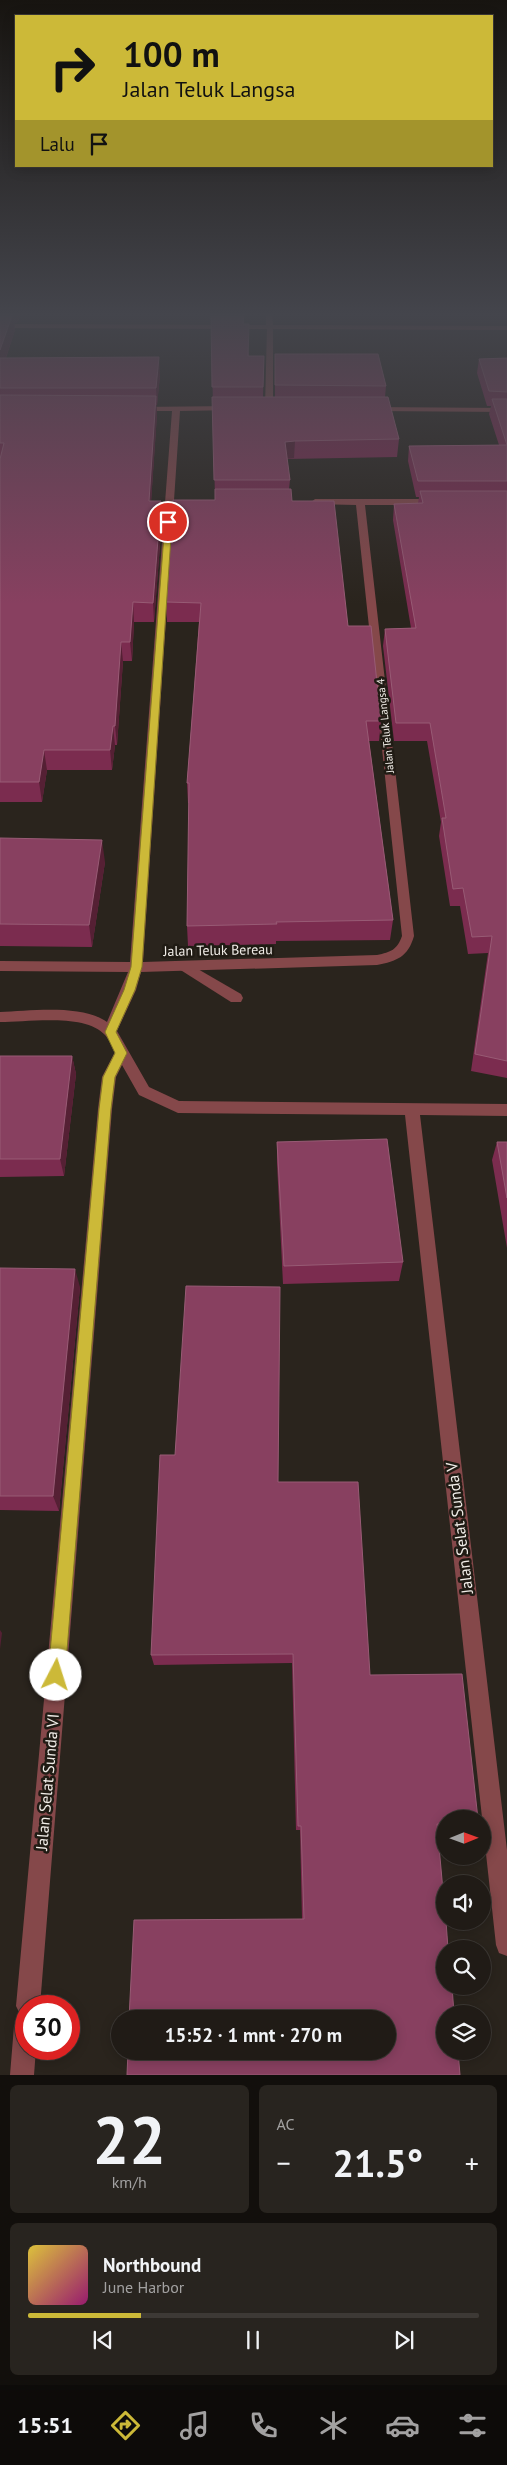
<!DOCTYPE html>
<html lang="id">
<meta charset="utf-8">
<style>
:root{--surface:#201b16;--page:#28241f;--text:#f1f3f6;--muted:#a2a1a1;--line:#3d3935;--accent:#ccb938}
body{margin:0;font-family:"PT Sans",sans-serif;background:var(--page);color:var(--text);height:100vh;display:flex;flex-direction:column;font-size:19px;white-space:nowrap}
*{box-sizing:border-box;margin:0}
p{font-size:16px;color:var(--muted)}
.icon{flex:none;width:28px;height:28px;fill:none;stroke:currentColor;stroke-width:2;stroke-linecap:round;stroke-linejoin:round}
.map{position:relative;height:2075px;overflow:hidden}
.details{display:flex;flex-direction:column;gap:10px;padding:10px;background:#120f0c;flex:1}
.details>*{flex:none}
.top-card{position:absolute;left:15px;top:15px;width:478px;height:152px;border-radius:0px;box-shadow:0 2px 12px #0003,0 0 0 1px var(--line);background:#ccb938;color:#111;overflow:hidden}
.needle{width:32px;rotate:89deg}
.controls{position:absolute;left:436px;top:1810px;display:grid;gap:10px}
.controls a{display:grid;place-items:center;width:55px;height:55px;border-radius:50%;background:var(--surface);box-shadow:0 2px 12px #0003,0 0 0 1px var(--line);font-size:25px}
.speed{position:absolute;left:15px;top:1995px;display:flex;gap:10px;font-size:25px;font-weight:700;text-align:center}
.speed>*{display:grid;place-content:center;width:65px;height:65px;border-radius:50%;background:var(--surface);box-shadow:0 2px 12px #0003,0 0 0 1px var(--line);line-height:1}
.speed .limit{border:8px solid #d22;background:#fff;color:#111}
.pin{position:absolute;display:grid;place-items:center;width:42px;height:42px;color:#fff;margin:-21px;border:2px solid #fff;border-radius:50%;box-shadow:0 1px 5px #0007}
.me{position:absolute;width:55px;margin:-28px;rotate:5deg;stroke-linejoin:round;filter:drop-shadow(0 0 4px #0008)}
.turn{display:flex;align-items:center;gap:18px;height:105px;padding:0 25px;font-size:22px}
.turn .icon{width:65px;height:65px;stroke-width:2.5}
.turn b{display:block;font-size:35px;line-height:42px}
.then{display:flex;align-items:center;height:48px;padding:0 25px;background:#0003;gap:10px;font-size:19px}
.big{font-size:38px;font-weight:800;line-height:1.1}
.details .card{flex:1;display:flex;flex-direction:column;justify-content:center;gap:8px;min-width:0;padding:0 18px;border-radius:8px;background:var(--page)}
.details .dial{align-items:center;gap:0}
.dial b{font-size:65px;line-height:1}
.song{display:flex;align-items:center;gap:15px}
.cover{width:60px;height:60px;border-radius:8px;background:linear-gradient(135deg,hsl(50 70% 55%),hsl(320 70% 35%))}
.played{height:5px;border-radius:2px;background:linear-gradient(90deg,var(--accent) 25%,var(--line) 25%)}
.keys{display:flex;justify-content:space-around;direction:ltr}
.heat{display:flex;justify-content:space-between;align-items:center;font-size:28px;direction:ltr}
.details .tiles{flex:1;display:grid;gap:10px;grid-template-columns:1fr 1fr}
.card:last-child{grid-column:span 2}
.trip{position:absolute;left:111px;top:2010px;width:285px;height:50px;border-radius:25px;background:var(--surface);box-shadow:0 2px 12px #0003,0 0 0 1px var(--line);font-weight:800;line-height:50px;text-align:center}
.dock{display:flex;height:80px;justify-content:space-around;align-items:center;background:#0d0b09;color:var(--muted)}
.dock .icon{width:35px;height:35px}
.dock .active{color:var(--accent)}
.dock b{font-size:22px;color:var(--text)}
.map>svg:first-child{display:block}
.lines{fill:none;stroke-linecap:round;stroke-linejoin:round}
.service{fill:#85484a;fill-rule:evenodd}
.minor{fill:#85484a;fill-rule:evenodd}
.tertiary{fill:#85484a;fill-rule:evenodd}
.wall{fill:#7b2c4f}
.shaded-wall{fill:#552034}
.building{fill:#884060;stroke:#985b75}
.route{fill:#ccb938;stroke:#857824}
.labels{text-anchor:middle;stroke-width:5;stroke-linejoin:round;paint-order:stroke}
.far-street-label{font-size:11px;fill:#f1ede8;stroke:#201b14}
.street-label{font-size:14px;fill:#f1ede8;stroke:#201b14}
.near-street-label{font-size:16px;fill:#f1ede8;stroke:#201b14}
</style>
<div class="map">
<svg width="507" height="2075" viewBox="0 0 507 2075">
<rect width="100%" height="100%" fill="#2a241d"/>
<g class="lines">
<!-- service -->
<path class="service" d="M184,961L241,994L243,998L241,1002H231L179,969L177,966L179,963Z"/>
<!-- minor -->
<path class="minor" d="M270,325L273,327V408L269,410L265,408L267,327Z
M232,406H235V410L180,411L143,962L377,955C391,952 397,950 402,936L356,505L312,504L311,502L315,499H436L440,502L436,505H365L414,936C408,957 397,961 377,965L141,972L136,990L117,1031L149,1087L179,1101L507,1104V1116L420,1115L507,1850V1956L499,1953L496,1945L405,1115L178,1113L139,1095L122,1065L116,1077L112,1109L40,2006H26V2049H36L34,2075H10L14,2026L18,2018L23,2016L20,2014L16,2006L98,1109L102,1077L115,1052C112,1047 109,1039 105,1035C86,1013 27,1022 0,1022V1012C30,1011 82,1004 107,1022L128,972L0,971V961L130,962L172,411H138L134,409L138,407Z
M370,407L507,408V412L373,411H370Z"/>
<!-- tertiary -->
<path class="tertiary" d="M266,313H272L273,325L507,326V330L0,328V324L266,325Z"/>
</g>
<!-- wall -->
<path class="wall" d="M0,313H21L18,322L14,323L15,330L6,358L160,375L157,405H156L157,414L151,501H161L162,519L154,622H134L132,661H123L117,745H115L112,770H47L42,802H0Z
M211,313H244V324L249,356H264L263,397H275V354L386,386L385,397L399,439L397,457L287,459L290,480L289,489L292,501L348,626L381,721L379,741H369L393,920L390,940L276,941V944L188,946L187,926L189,803H188L187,783L199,622H167L166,602L215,500Z
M507,358V1078L471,1071L488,953L468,954L460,906H450L439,836L441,822L427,741H394L383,646L385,629L411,628L393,520L394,504L418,503L419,497H416L408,461L409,446L499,445L489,414L491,406H487L477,373L479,359Z
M0,838L105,862L92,947L0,946Z
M0,1056H72L76,1074L64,1176L0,1177Z
M277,1142L403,1262L399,1281L283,1284L277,1163Z
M497,1142H507V1248L492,1160Z
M0,1268L80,1287L59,1511L0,1510Z
M278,1482L370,1675L445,1819V1828H437L460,2075L302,1919L300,1830H296L292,1663L154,1665L151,1655Z"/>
<!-- shaded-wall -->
<path class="shaded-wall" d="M0,313H21L18,322L14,323L15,330L0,375Z
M159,357L160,375L157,405L156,388Z
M156,396L157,414L150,519L149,501Z
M295,441L294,458L285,459V442Z
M161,501L162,519L154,622L153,603Z
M133,602L134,622L132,661L130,642Z
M121,642L123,661L117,745L115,726Z
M113,726L115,745L112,770L110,750Z
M44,750L47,770L42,802L39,782Z
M102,840L105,862L92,947L89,925Z
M72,1056L76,1074L64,1176L60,1159Z
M75,1269L80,1287L59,1511L53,1496Z
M0,1630L2,1633L0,1649Z"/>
<!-- building -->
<path class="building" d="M0,313H13L0,350Z
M211,314H244L243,324H249L248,356H264L263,387H212Z
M275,354H378L386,386L275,385Z
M159,357L156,388H0V358Z
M507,358V392L489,391L479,359Z
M0,395L156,396L149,501H161L153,603L133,602L130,642H121L115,726H113L110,750H44L39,782H0V459L4,443H0Z
M212,397H388L399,439L295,441L285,442L290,480H214Z
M492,399H507V481H418L409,446L507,445Z
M215,489H291L292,501H334L348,626H371L381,721H366L393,920L276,922L277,924L187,926L189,783H187L201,603L166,602L173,500H215Z
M420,491H507V1061L475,1054L492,936L472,937L463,888L453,889L442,818H446L430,723H396L385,629L416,628L394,504L423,503Z
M0,838L102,840L89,925L0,924Z
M0,1056H72L60,1159H0Z
M387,1139L403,1262L284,1266L277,1142Z
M497,1142H507V1198Z
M0,1268L75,1269L53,1496H0Z
M186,1286L280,1287L278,1482H358L370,1675L462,1674L478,1819H445V1824H437L445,1913V1921H446L448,1949H445V1986H452L454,2014H445V2051H458L460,2075H127L128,2051H388V2019H129L134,1920L304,1919L301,1826H298L293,1654L151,1655L160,1455H175Z"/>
<!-- sky -->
<linearGradient id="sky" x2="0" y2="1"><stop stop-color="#171410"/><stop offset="0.52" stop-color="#44454c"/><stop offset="1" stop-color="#44454c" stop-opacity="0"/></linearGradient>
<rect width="507" height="604" fill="url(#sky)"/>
<!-- route -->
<path class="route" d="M168,520L172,522L142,967L135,990L116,1032L127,1053L115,1077L111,1109L65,1675L62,1680L56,1683L50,1680L48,1675L99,1109L103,1077L115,1053L105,1032L124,990L131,967L165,522Z"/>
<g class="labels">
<!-- far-street labels -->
<g class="far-street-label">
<text transform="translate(385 726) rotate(-96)" y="4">Jalan Teluk Langsa 4</text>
</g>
<!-- street labels -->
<g class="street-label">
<text transform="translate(218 950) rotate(-1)" y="5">Jalan Teluk Bereau</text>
</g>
<!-- near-street labels -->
<g class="near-street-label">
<text transform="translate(459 1528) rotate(-97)" y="6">Jalan Selat Sunda V</text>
<text transform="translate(47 1782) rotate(-85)" y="6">Jalan Selat Sunda VI</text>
</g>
</g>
</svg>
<div class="controls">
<a><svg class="needle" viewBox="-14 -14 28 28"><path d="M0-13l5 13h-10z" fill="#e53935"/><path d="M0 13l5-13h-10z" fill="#a2a1a1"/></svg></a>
<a><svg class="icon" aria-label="sound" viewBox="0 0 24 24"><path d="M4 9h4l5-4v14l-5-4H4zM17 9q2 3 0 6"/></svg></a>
<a><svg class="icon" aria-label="search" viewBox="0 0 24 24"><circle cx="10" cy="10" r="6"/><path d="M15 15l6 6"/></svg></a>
<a><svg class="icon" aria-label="layers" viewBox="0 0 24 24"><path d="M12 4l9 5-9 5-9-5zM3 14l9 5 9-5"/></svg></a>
</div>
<div class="speed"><div class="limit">30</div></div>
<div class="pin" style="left:168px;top:522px;background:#d93025"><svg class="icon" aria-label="arrive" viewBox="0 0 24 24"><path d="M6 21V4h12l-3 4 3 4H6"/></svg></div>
<svg class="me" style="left:56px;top:1675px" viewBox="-20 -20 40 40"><circle r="19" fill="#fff"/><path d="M0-13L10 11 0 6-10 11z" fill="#ccb938"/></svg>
<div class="trip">15:52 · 1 mnt · 270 m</div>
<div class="top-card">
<div class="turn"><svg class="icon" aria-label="right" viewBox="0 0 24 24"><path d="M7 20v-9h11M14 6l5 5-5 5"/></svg><div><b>100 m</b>Jalan Teluk Langsa</div></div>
<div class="then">Lalu<svg class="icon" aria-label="arrive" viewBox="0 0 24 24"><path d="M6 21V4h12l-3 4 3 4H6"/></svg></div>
</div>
</div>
<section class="details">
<div class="tiles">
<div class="card dial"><b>22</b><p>km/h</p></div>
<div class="card"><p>AC</p>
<div class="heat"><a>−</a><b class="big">21.5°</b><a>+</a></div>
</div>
<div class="card">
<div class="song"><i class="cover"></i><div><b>Northbound</b><p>June Harbor</p></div></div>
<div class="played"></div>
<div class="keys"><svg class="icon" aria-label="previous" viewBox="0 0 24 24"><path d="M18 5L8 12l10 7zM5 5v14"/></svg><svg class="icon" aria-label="pause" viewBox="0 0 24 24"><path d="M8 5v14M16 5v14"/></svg><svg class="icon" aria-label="next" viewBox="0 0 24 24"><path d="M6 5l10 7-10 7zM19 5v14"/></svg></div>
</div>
</div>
</section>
<nav class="dock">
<b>15:51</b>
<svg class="icon active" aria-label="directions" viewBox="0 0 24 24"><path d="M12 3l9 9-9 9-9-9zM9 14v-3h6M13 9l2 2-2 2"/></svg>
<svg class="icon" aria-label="music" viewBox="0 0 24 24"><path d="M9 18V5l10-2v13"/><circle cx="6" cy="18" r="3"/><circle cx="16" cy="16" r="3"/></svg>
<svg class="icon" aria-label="phone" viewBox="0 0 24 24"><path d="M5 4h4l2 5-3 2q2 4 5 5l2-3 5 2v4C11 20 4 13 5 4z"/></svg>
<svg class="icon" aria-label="climate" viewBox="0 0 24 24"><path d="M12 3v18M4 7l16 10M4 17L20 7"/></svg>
<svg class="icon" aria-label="car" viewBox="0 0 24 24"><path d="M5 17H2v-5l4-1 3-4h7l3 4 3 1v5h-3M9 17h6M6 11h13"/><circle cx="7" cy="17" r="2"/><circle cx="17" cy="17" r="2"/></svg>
<svg class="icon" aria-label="filters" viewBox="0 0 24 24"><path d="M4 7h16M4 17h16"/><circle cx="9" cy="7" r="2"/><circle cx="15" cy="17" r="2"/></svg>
</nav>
